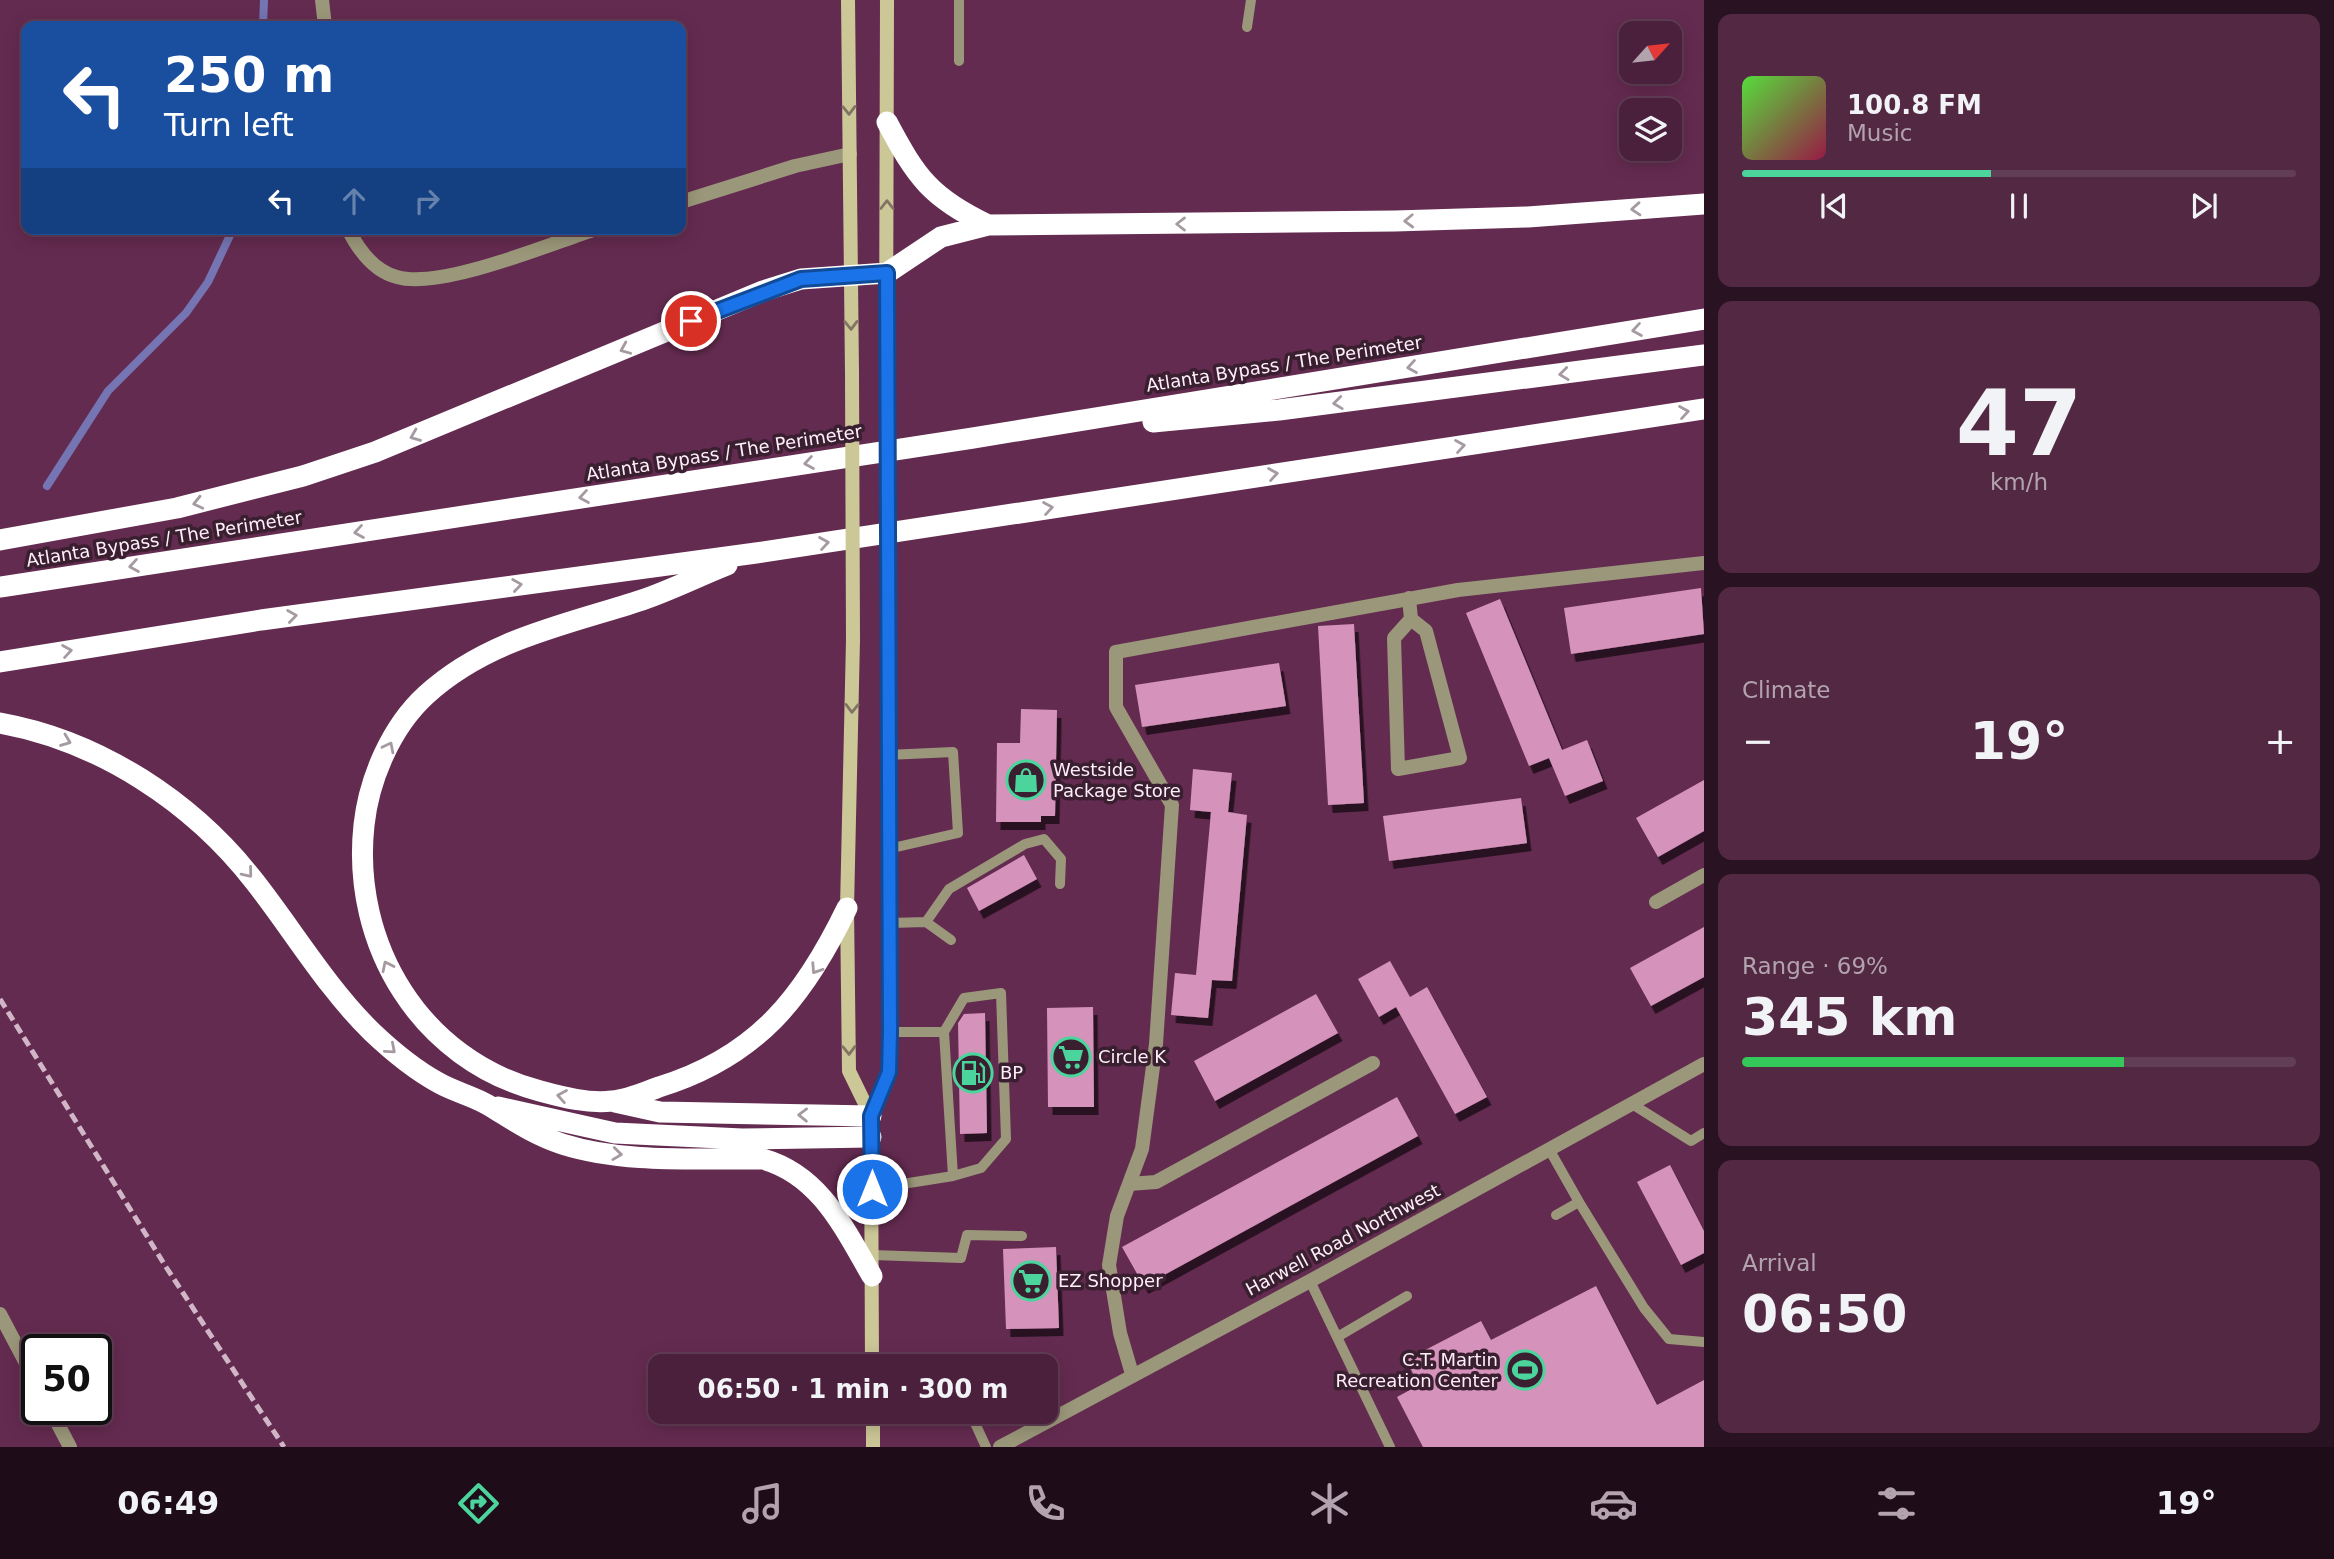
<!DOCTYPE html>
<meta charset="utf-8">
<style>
:root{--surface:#4b203c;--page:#522843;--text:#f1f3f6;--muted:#b2a3af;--line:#623e56;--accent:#4bd49b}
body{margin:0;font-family:"DejaVu Sans",sans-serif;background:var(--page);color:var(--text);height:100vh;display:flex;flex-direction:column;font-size:26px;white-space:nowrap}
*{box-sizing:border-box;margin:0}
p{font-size:23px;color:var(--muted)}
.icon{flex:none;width:38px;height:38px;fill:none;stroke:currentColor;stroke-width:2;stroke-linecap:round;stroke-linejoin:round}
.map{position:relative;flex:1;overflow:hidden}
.sheet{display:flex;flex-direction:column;gap:14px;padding:14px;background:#291221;width:630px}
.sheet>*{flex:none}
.banner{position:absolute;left:21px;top:21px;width:665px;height:214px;border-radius:14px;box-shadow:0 4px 18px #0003,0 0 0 2px var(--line);background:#1a4fa0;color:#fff;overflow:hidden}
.needle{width:46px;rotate:63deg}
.controls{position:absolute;left:1619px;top:21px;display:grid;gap:14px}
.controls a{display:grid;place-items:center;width:63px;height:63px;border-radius:14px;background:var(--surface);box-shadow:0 4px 18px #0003,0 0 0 2px var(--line);font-size:35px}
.speed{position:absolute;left:21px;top:1334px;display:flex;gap:14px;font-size:35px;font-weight:700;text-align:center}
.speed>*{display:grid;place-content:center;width:91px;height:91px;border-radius:50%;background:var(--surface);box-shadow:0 4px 18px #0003,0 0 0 2px var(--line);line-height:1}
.speed .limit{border:4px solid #111;border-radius:10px;background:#fff;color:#111}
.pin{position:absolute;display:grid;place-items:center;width:60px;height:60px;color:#fff;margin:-30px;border:4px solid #fff;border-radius:50%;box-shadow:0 2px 7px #0007}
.me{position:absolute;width:77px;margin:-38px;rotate:0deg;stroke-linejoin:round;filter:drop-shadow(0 0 5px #0008)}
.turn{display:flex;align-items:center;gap:24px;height:147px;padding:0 28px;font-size:32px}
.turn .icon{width:91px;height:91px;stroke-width:2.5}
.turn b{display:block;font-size:49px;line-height:60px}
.lanes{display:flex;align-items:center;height:66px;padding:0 28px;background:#0003;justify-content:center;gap:35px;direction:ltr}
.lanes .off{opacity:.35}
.big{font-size:52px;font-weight:800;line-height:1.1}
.sheet .card{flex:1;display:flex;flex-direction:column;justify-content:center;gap:10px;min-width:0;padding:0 24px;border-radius:14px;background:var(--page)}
.sheet .dial{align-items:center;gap:0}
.dial b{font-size:91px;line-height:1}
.song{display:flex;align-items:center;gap:21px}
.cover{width:84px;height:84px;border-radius:10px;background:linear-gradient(135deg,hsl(110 70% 55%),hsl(340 70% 35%))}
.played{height:7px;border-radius:4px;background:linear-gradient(90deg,var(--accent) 45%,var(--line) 45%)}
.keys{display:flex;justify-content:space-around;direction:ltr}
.heat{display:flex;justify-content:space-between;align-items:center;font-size:38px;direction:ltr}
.charge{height:10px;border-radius:5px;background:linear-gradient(90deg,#34c759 69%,var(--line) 0)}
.trip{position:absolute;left:648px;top:1354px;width:410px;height:70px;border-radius:14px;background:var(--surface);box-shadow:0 4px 18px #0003,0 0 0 2px var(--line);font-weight:800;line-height:70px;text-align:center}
.tabs{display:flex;height:112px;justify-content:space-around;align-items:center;background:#1e0d18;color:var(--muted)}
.tabs .icon{width:49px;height:49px}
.tabs .selected{color:var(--accent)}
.tabs b{font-size:32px;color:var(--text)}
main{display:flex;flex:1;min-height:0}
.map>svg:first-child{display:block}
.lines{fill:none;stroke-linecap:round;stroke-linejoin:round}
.stream{stroke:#7475b2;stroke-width:8}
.building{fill:#d593bc;filter:url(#shadow)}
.service{stroke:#9b977a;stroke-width:10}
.minor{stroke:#9b977a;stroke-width:14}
.tertiary{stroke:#9b977a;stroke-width:14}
.secondary{stroke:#ccc797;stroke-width:14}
.motorway{stroke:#fff;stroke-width:21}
.rail{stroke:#d1b6c7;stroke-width:5;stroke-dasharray:10 5;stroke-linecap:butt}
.secondary-bridge{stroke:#ccc797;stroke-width:14}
.oneway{stroke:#827364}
.oneway2{stroke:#a69aa2}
.route-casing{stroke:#114b97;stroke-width:18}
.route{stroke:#1a73e8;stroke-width:12}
.labels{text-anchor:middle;stroke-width:7;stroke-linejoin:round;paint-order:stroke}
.street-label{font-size:18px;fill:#feeff8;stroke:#391f30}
.poi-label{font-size:18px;fill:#feeff8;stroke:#391f30;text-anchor:start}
</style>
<main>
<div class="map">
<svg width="1704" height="1447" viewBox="0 0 1704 1447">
<defs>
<filter id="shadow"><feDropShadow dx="4.5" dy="8" stdDeviation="0" flood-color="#0009"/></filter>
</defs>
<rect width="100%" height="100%" fill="#642b50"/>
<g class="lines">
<!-- stream -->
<path class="stream" d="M263,26L264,0
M47,486L108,391L186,313L208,282L233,229"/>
</g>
<!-- building -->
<path class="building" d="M1701,588L1704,634L1571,654L1564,608Z
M1500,599L1562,750L1587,740L1603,781L1565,796L1549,758L1529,766L1466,613Z
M1354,624L1364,803L1328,805L1318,626Z
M1279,663L1286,706L1142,727L1135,685Z
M1021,709L1057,710L1055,816H1041V822H996L997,743H1020Z
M1193,769L1232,773L1228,812L1247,815L1232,981L1212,980L1208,1018L1171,1015L1175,973L1196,975L1211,812L1190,810Z
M1704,780V831L1658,857L1636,818Z
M1521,798L1527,843L1389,861L1383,816Z
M1024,855L1037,879L979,911L967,888Z
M1704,927V977L1651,1006L1630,968Z
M1390,961L1410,997L1427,987L1487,1097L1455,1114L1396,1007L1379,1017L1358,979Z
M1316,994L1338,1033L1215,1101L1194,1061Z
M1093,1007L1094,1107H1048L1047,1008Z
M985,1013L987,1133L960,1134L958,1023L964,1014Z
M1397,1097L1418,1136L1144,1286L1122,1247Z
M1670,1165L1704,1231V1253L1681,1265L1637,1182Z
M1056,1247L1059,1328L1006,1329L1003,1249Z
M1596,1286L1657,1405L1704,1380V1447H1423L1397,1397L1419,1385L1406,1360L1481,1321L1491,1340Z"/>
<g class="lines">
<!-- service -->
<path class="service" d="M959,0V61
M1247,27L1251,0
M887,755L953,752L958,833L888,849
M926,922L949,889L1025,844L1044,839L1061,859L1060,884
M889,923L926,922L951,940
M944,1032L953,1176
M1632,1104L1691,1141L1704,1133
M1549,1149L1579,1202L1556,1215
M871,1189L953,1176L981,1168L1006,1139L1001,993L964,998L944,1032H890
M1579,1202L1644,1308L1669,1339L1704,1342
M872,1255L961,1258L967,1235L1022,1236
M1310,1281L1390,1447
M1339,1336L1407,1296
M970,1412L986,1447"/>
<!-- minor -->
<path class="minor" d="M322,0L325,26
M681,202L795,166L850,154
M348,229C358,249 373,271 397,277C441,290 549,244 596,229
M1409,598L1411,619L1426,631L1460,758L1398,769L1394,638L1411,619
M1656,902L1704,875
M1129,1184L1156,1182L1373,1063
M1132,1374L1120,1333L1109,1265L1117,1216L1142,1149L1156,1044L1172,805L1116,707V652L1458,590L1704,563
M1000,1447L1310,1281L1704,1064"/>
<!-- tertiary -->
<path class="tertiary" d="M0,1314L37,1384
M50,1409L70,1447"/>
<!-- secondary -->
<path class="secondary" d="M848,0L852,373
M886,368L887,0
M853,640L847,908L849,1071L871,1116
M872,1367L871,1116L889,1072L888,635
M873,1412V1447"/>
<!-- motorway -->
<path class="motorway" d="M887,122C916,177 931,198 988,225
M1153,422L1279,410L1704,355
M0,540L177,508L303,476L375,452L763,291L801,279L887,273L941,237L988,225L1395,221L1528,217L1704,204
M727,565C699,576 671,590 642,600C566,625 487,639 426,695C391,727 369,779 364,825C351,945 421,1060 540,1091C562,1097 589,1104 612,1101C628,1100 645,1092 659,1087C757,1057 804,997 847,908
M0,587L973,438L1704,319
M0,662L261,620L756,553L1704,409
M0,723C100,741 193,802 255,882C294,932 327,988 372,1032C392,1051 415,1070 439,1083C455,1092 473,1096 488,1105C513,1120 534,1135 562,1144C625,1164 698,1158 763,1159C820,1175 844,1228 872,1276
M615,1102L660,1112L871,1116
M498,1107L615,1133L742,1139L871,1137"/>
<!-- rail -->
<path class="rail" d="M0,999L166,1267L284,1447"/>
<!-- secondary-bridge -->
<path class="secondary-bridge" d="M886,368L888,635
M852,373L853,640"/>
</g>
<!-- one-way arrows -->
<defs><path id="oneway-chevron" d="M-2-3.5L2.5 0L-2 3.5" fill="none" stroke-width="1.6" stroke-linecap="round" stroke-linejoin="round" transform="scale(1.75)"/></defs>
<g class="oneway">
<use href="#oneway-chevron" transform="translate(849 110) rotate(89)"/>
<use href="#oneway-chevron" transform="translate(887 205) rotate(-90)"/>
<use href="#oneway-chevron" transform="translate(851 325) rotate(89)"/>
<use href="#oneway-chevron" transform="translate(852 708) rotate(91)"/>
<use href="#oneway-chevron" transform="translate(849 1050) rotate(89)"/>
</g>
<g class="oneway2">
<use href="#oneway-chevron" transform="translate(1636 209) rotate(176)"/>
<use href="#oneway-chevron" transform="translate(1409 221) rotate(178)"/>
<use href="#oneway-chevron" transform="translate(1181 224) rotate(180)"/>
<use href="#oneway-chevron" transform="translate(1637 330) rotate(171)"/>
<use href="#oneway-chevron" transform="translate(625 349) rotate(157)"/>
<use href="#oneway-chevron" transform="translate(1412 367) rotate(171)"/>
<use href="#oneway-chevron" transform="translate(1564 374) rotate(173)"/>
<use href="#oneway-chevron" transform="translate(1338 403) rotate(173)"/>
<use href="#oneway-chevron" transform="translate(1684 412) rotate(-9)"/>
<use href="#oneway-chevron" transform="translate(415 436) rotate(158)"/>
<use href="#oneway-chevron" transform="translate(1460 446) rotate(-9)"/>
<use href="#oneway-chevron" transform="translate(809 463) rotate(171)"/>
<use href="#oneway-chevron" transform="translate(1273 474) rotate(-9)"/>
<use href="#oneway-chevron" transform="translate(584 497) rotate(171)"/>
<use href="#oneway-chevron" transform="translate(198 503) rotate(167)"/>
<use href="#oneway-chevron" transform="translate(1048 508) rotate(-9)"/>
<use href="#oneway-chevron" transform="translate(359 532) rotate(171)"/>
<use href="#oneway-chevron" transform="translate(824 543) rotate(-9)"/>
<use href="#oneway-chevron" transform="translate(134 566) rotate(171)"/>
<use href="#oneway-chevron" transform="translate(517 585) rotate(-8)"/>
<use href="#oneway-chevron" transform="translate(292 616) rotate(-8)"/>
<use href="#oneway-chevron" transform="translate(67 651) rotate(-9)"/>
<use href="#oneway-chevron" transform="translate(66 741) rotate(21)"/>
<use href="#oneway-chevron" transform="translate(389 747) rotate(-63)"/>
<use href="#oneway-chevron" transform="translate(248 873) rotate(51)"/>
<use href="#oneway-chevron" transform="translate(387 966) rotate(-116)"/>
<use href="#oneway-chevron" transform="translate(816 969) rotate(123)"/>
<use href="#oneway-chevron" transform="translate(391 1049) rotate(41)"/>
<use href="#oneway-chevron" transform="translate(562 1096) rotate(-170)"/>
<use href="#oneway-chevron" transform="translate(803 1115) rotate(-179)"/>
<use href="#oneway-chevron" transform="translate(617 1154) rotate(7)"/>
</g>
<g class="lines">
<!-- route casing -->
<g class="route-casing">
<path id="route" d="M691,321L801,279L887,273L890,1032L889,1072L871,1116L872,1189"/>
</g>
<!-- route -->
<use href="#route" class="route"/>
</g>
<!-- icons -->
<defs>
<g id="shop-ring" transform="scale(2.0125)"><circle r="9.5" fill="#391f30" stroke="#4bd49b" stroke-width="1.5"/><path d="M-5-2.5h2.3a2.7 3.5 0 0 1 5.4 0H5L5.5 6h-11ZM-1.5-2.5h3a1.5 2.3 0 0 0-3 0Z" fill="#4bd49b"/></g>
<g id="supermarket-ring" transform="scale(2.0125)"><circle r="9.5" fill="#391f30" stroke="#4bd49b" stroke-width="1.5"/><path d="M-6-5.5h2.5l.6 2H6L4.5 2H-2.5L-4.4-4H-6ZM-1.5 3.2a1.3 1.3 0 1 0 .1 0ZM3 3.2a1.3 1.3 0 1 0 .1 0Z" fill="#4bd49b"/></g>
<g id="fuel-ring" transform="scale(2.0125)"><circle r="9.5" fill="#391f30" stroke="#4bd49b" stroke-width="1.5"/><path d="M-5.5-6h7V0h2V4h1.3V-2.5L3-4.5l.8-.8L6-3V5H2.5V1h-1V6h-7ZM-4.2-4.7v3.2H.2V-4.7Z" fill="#4bd49b"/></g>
<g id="stadium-ring" transform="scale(2.0125)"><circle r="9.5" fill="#391f30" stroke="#4bd49b" stroke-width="1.5"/><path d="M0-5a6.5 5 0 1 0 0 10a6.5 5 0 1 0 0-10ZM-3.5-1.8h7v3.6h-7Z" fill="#4bd49b"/></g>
</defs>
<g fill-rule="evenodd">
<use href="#shop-ring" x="1026" y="780"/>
<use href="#supermarket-ring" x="1071" y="1057"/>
<use href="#fuel-ring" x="973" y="1073"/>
<use href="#supermarket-ring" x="1031" y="1281"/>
<use href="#stadium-ring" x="1525" y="1370"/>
</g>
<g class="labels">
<!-- street labels -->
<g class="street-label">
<text transform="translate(1284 364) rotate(-9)" y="6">Atlanta Bypass / The Perimeter</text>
<text transform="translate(724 453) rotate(-9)" y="6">Atlanta Bypass / The Perimeter</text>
<text transform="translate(164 539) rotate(-9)" y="6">Atlanta Bypass / The Perimeter</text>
<text transform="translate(1343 1240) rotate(-28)" y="6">Harwell Road Northwest</text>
</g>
<!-- poi labels -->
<g class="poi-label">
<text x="1053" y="776">Westside<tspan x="1053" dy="21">Package Store</tspan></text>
<text x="1098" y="1063">Circle K</text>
<text x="1000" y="1079">BP</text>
<text x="1058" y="1287">EZ Shopper</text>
<text x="1498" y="1366" text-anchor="end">C.T. Martin<tspan x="1498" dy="21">Recreation Center</tspan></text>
</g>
</g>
</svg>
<div class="controls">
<a><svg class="needle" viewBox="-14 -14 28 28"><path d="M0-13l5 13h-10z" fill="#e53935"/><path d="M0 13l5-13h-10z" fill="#b2a3af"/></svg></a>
<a><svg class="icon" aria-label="layers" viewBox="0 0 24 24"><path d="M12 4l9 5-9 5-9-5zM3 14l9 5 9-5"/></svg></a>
</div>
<div class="speed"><div class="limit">50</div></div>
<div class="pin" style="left:691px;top:321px;background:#d93025"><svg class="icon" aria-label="arrive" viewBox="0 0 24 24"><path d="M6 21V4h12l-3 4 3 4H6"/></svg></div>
<svg class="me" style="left:872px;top:1189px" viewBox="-20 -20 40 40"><circle r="17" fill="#1a73e8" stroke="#fff" stroke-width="3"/><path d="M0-11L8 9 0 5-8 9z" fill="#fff"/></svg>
<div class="trip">06:50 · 1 min · 300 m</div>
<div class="banner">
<div class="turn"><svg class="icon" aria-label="left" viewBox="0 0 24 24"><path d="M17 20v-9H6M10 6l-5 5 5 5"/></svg><div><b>250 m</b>Turn left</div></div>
<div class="lanes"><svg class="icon" aria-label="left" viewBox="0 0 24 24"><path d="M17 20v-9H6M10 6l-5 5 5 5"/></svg><svg class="icon off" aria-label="ahead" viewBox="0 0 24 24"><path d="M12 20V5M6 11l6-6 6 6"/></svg><svg class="icon off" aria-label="right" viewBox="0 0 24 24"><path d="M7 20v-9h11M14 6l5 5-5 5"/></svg></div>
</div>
</div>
<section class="sheet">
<div class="card">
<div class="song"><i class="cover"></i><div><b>100.8 FM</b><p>Music</p></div></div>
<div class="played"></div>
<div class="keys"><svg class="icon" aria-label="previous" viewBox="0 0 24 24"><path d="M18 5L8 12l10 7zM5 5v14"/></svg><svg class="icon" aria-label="pause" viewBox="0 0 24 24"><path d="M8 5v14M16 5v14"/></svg><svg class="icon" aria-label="next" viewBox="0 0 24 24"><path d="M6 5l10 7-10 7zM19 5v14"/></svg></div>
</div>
<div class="card dial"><b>47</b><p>km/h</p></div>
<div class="card"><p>Climate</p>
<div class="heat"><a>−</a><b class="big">19°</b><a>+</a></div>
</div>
<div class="card"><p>Range · 69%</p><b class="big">345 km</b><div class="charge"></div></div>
<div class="card"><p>Arrival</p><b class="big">06:50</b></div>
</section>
</main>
<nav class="tabs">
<b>06:49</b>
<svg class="icon selected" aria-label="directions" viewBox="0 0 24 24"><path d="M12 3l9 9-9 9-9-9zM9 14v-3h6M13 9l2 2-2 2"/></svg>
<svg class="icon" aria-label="music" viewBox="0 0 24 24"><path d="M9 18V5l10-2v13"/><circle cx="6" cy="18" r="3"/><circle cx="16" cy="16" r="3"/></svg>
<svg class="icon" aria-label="phone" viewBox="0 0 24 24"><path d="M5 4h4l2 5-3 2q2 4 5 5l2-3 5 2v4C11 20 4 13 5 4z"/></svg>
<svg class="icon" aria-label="climate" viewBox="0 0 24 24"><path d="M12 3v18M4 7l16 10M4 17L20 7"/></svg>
<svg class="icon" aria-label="car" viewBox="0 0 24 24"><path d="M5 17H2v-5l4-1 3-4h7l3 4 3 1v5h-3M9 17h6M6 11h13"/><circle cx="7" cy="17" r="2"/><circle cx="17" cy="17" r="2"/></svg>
<svg class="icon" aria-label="filters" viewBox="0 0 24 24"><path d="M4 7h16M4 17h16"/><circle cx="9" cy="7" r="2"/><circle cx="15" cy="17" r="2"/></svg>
<b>19°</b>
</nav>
